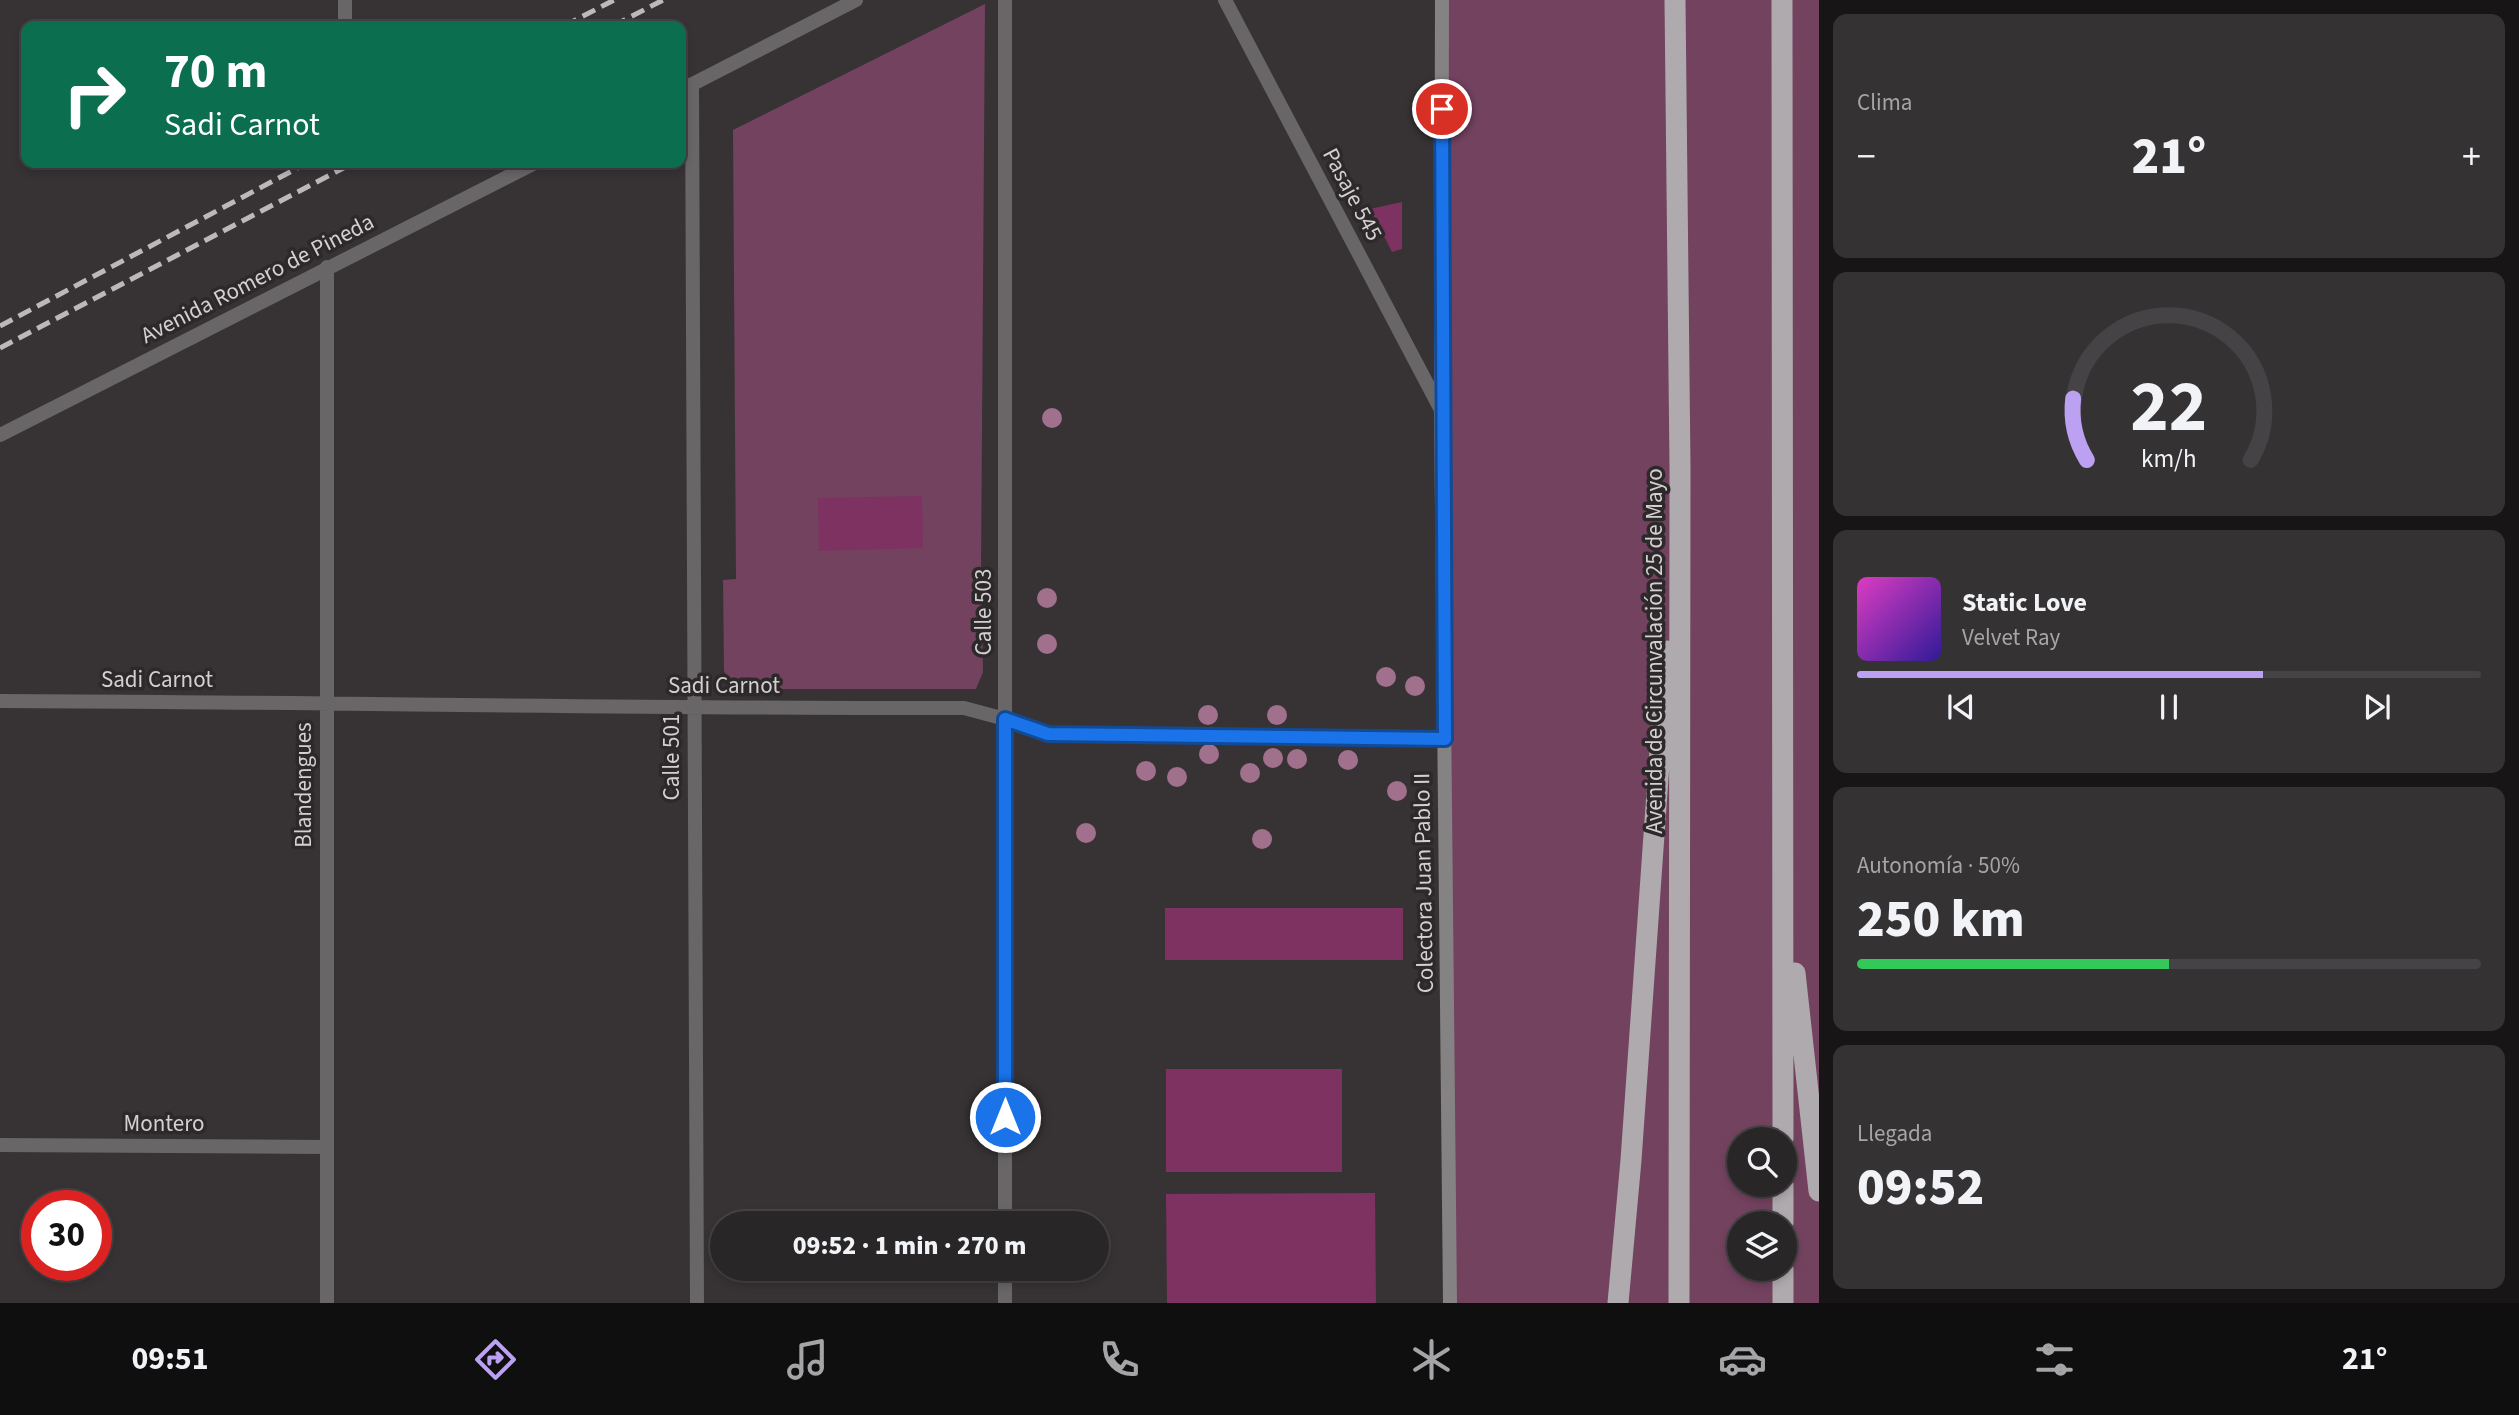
<!DOCTYPE html>
<html lang="es">
<meta charset="utf-8">
<style>
:root{--surface:#292628;--page:#353234;--text:#f1f3f6;--muted:#a5a5a8;--line:#454345;--accent:#bca0f2}
body{margin:0;font-family:"Source Sans 3",sans-serif;background:var(--page);color:var(--text);height:100vh;display:flex;flex-direction:column;font-size:26px;white-space:nowrap}
*{box-sizing:border-box;margin:0}
p{font-size:23px;color:var(--muted)}
.icon{flex:none;width:38px;height:38px;fill:none;stroke:currentColor;stroke-width:2;stroke-linecap:round;stroke-linejoin:round}
.map{position:relative;flex:1;overflow:hidden}
.details{display:flex;flex-direction:column;gap:14px;padding:14px;background:#171516;width:700px}
.details>*{flex:none}
.guide{position:absolute;left:21px;top:21px;width:665px;height:147px;border-radius:14px;box-shadow:0 4px 10px #0003,0 0 0 2px var(--line);background:#0b6e4f;color:#fff;overflow:hidden}
.buttons{position:absolute;left:1727px;top:1127px;display:grid;gap:14px}
.buttons a{display:grid;place-items:center;width:70px;height:70px;border-radius:50%;background:var(--surface);box-shadow:0 4px 10px #0003,0 0 0 2px var(--line);font-size:35px}
.speed{position:absolute;left:21px;top:1190px;display:flex;gap:14px;font-size:35px;font-weight:700;text-align:center}
.speed>*{display:grid;place-content:center;width:91px;height:91px;border-radius:50%;background:var(--surface);box-shadow:0 4px 10px #0003,0 0 0 2px var(--line);line-height:1}
.speed .limit{border:10px solid #d22;background:#fff;color:#111}
.pin{position:absolute;display:grid;place-items:center;width:60px;height:60px;color:#fff;margin:-30px;border:4px solid #fff;border-radius:50%;box-shadow:0 2px 7px #0007}
.me{position:absolute;width:77px;margin:-38px;rotate:0deg;stroke-linejoin:round;filter:drop-shadow(0 0 5px #0008)}
.turn{display:flex;align-items:center;gap:24px;height:147px;padding:0 28px;font-size:32px}
.turn .icon{width:91px;height:91px;stroke-width:2.5}
.turn b{display:block;font-size:49px;line-height:60px}
.big{font-size:52px;font-weight:800;line-height:1.1}
.details .widget{flex:1;display:flex;flex-direction:column;justify-content:center;gap:10px;min-width:0;padding:0 24px;border-radius:14px;background:var(--page)}
.details .dial{align-items:center;gap:0}
.dial svg{height:182px;overflow:visible;fill:none;stroke:var(--line);stroke-width:7;stroke-linecap:round;text-anchor:middle}
.dial text{fill:var(--text);stroke:none}
.song{display:flex;align-items:center;gap:21px}
.cover{width:84px;height:84px;border-radius:10px;background:linear-gradient(135deg,hsl(310 70% 55%),hsl(250 70% 35%))}
.played{height:7px;border-radius:4px;background:linear-gradient(90deg,var(--accent) 65%,var(--line) 65%)}
.keys{display:flex;justify-content:space-around;direction:ltr}
.heat{display:flex;justify-content:space-between;align-items:center;font-size:38px;direction:ltr}
.charge{height:10px;border-radius:5px;background:linear-gradient(90deg,#34c759 50%,var(--line) 0)}
.trip{position:absolute;left:710px;top:1211px;width:399px;height:70px;border-radius:35px;background:var(--surface);box-shadow:0 4px 10px #0003,0 0 0 2px var(--line);font-weight:800;line-height:70px;text-align:center}
.tab-bar{display:flex;height:112px;justify-content:space-around;align-items:center;background:#100f10;color:var(--muted)}
.tab-bar .icon{width:49px;height:49px}
.tab-bar .on{color:var(--accent)}
.tab-bar b{font-size:32px;color:var(--text)}
main{display:flex;flex:1;min-height:0}
.map>svg:first-child{display:block}
.green{fill:#73425f;fill-rule:evenodd}
.building{fill:#7d3261}
.lines{fill:none;stroke-linecap:round;stroke-linejoin:round}
.service{stroke:#696668;stroke-width:14}
.minor{stroke:#696668;stroke-width:14}
.secondary{stroke:#858284;stroke-width:14}
.motorway{stroke:#afaaad;stroke-width:21}
.rail{stroke:#bcb9ba;stroke-width:5;stroke-dasharray:14 7;stroke-linecap:butt}
.tree{fill:#a1708c}
.route-casing{stroke:#114b97;stroke-width:18}
.route{stroke:#1a73e8;stroke-width:12}
.labels{text-anchor:middle;stroke-width:7;stroke-linejoin:round;paint-order:stroke}
.street-label{font-size:23px;fill:#d3d0d1;stroke:#2d292b}
</style>
<main>
<div class="map">
<svg width="1819" height="1303" viewBox="0 0 1819 1303">
<rect width="100%" height="100%" fill="#373335"/>
<!-- green -->
<path class="green" d="M1442,0H1819V1303H1450ZM1740,1139H1785V1185H1740ZM1740,1223H1785V1269H1740Z
M985,4L981,572L983,672L976,689H735L724,671L723,580L736,579L733,130Z"/>
<!-- building -->
<path class="building" d="M1402,202V249L1392,252L1370,209Z
M922,496L923,548L819,551L818,498Z
M1165,908H1403V960H1165Z
M1166,1069H1342V1172H1166Z
M1375,1193L1376,1303H1167L1166,1194Z"/>
<g class="lines">
<!-- service -->
<path class="service" d="M1005,719L1048,734L1445,739"/>
<!-- minor -->
<path class="minor" d="M345,0V26
M1005,0V1223
M1225,0L1441,410
M692,84L697,1303
M681,90L856,0
M0,435L535,163
M0,701C321,702 642,709 964,708L1005,719
M0,1145L327,1147
M1005,1269V1303
M327,1303V267"/>
<!-- secondary -->
<path class="secondary" d="M1442,0L1441,410L1450,1303"/>
<!-- motorway -->
<path class="motorway" d="M1675,0L1680,467L1679,1303
M1782,0L1783,1139
M1795,973L1819,1191
M1783,1223V1185
M1618,1303L1631,1160L1667,651
M1783,1303V1269"/>
<!-- rail -->
<path class="rail" d="M564,26L614,0
M613,26L663,0
M0,326L307,163
M0,348L353,163"/>
</g>
<!-- trees -->
<g class="tree">
<circle cx="1052" cy="418" r="10"/>
<circle cx="1047" cy="598" r="10"/>
<circle cx="1047" cy="644" r="10"/>
<circle cx="1386" cy="677" r="10"/>
<circle cx="1415" cy="686" r="10"/>
<circle cx="1208" cy="715" r="10"/>
<circle cx="1277" cy="715" r="10"/>
<circle cx="1209" cy="754" r="10"/>
<circle cx="1273" cy="758" r="10"/>
<circle cx="1297" cy="759" r="10"/>
<circle cx="1348" cy="760" r="10"/>
<circle cx="1146" cy="771" r="10"/>
<circle cx="1250" cy="773" r="10"/>
<circle cx="1177" cy="777" r="10"/>
<circle cx="1397" cy="791" r="10"/>
<circle cx="1086" cy="833" r="10"/>
<circle cx="1262" cy="839" r="10"/>
</g>
<g class="lines">
<!-- route casing -->
<g class="route-casing">
<path id="route" d="M1005,1117V719L1048,734L1445,739L1442,109"/>
</g>
<!-- route -->
<use href="#route" class="route"/>
</g>
<g class="labels">
<!-- street labels -->
<g class="street-label">
<text transform="translate(1353 194) rotate(62)" y="8">Pasaje 545</text>
<text transform="translate(257 278) rotate(-27)" y="8">Avenida Romero de Pineda</text>
<text transform="translate(983 612) rotate(-90)" y="8">Calle 503</text>
<text transform="translate(1654 651) rotate(-90)" y="8">Avenida de Circunvalación 25 de Mayo</text>
<text x="157" y="687">Sadi Carnot</text>
<text x="724" y="693">Sadi Carnot</text>
<text transform="translate(671 757) rotate(-90)" y="8">Calle 501</text>
<text transform="translate(303 785) rotate(-90)" y="8">Blandengues</text>
<text transform="translate(1423 883) rotate(-91)" y="8">Colectora Juan Pablo II</text>
<text x="164" y="1131">Montero</text>
</g>
</g>
</svg>
<div class="buttons">
<a><svg class="icon" aria-label="search" viewBox="0 0 24 24"><circle cx="10" cy="10" r="6"/><path d="M15 15l6 6"/></svg></a>
<a><svg class="icon" aria-label="layers" viewBox="0 0 24 24"><path d="M12 4l9 5-9 5-9-5zM3 14l9 5 9-5"/></svg></a>
</div>
<div class="speed"><div class="limit">30</div></div>
<div class="pin" style="left:1442px;top:109px;background:#d93025"><svg class="icon" aria-label="arrive" viewBox="0 0 24 24"><path d="M6 21V4h12l-3 4 3 4H6"/></svg></div>
<svg class="me" style="left:1005px;top:1117px" viewBox="-20 -20 40 40"><circle r="17" fill="#1a73e8" stroke="#fff" stroke-width="3"/><path d="M0-11L8 9 0 5-8 9z" fill="#fff"/></svg>
<div class="trip">09:52 · 1 min · 270 m</div>
<div class="guide">
<div class="turn"><svg class="icon" aria-label="right" viewBox="0 0 24 24"><path d="M7 20v-9h11M14 6l5 5-5 5"/></svg><div><b>70 m</b>Sadi Carnot</div></div>
</div>
</div>
<section class="details">
<div class="widget"><p>Clima</p>
<div class="heat"><a>−</a><b class="big">21°</b><a>+</a></div>
</div>
<div class="widget dial"><svg viewBox="0 0 100 80">
<path d="M14 69A42 42 0 1 1 86 69"/>
<path d="M14 69A42 42 0 0 1 8 42" stroke="#bca0f2"/>
<text x="50" y="56" font-size="32" font-weight="700">22</text>
<text x="50" y="72" font-size="11">km/h</text>
</svg></div>
<div class="widget">
<div class="song"><i class="cover"></i><div><b>Static Love</b><p>Velvet Ray</p></div></div>
<div class="played"></div>
<div class="keys"><svg class="icon" aria-label="previous" viewBox="0 0 24 24"><path d="M18 5L8 12l10 7zM5 5v14"/></svg><svg class="icon" aria-label="pause" viewBox="0 0 24 24"><path d="M8 5v14M16 5v14"/></svg><svg class="icon" aria-label="next" viewBox="0 0 24 24"><path d="M6 5l10 7-10 7zM19 5v14"/></svg></div>
</div>
<div class="widget"><p>Autonomía · 50%</p><b class="big">250 km</b><div class="charge"></div></div>
<div class="widget"><p>Llegada</p><b class="big">09:52</b></div>
</section>
</main>
<nav class="tab-bar">
<b>09:51</b>
<svg class="icon on" aria-label="directions" viewBox="0 0 24 24"><path d="M12 3l9 9-9 9-9-9zM9 14v-3h6M13 9l2 2-2 2"/></svg>
<svg class="icon" aria-label="music" viewBox="0 0 24 24"><path d="M9 18V5l10-2v13"/><circle cx="6" cy="18" r="3"/><circle cx="16" cy="16" r="3"/></svg>
<svg class="icon" aria-label="phone" viewBox="0 0 24 24"><path d="M5 4h4l2 5-3 2q2 4 5 5l2-3 5 2v4C11 20 4 13 5 4z"/></svg>
<svg class="icon" aria-label="climate" viewBox="0 0 24 24"><path d="M12 3v18M4 7l16 10M4 17L20 7"/></svg>
<svg class="icon" aria-label="car" viewBox="0 0 24 24"><path d="M5 17H2v-5l4-1 3-4h7l3 4 3 1v5h-3M9 17h6M6 11h13"/><circle cx="7" cy="17" r="2"/><circle cx="17" cy="17" r="2"/></svg>
<svg class="icon" aria-label="filters" viewBox="0 0 24 24"><path d="M4 7h16M4 17h16"/><circle cx="9" cy="7" r="2"/><circle cx="15" cy="17" r="2"/></svg>
<b>21°</b>
</nav>
